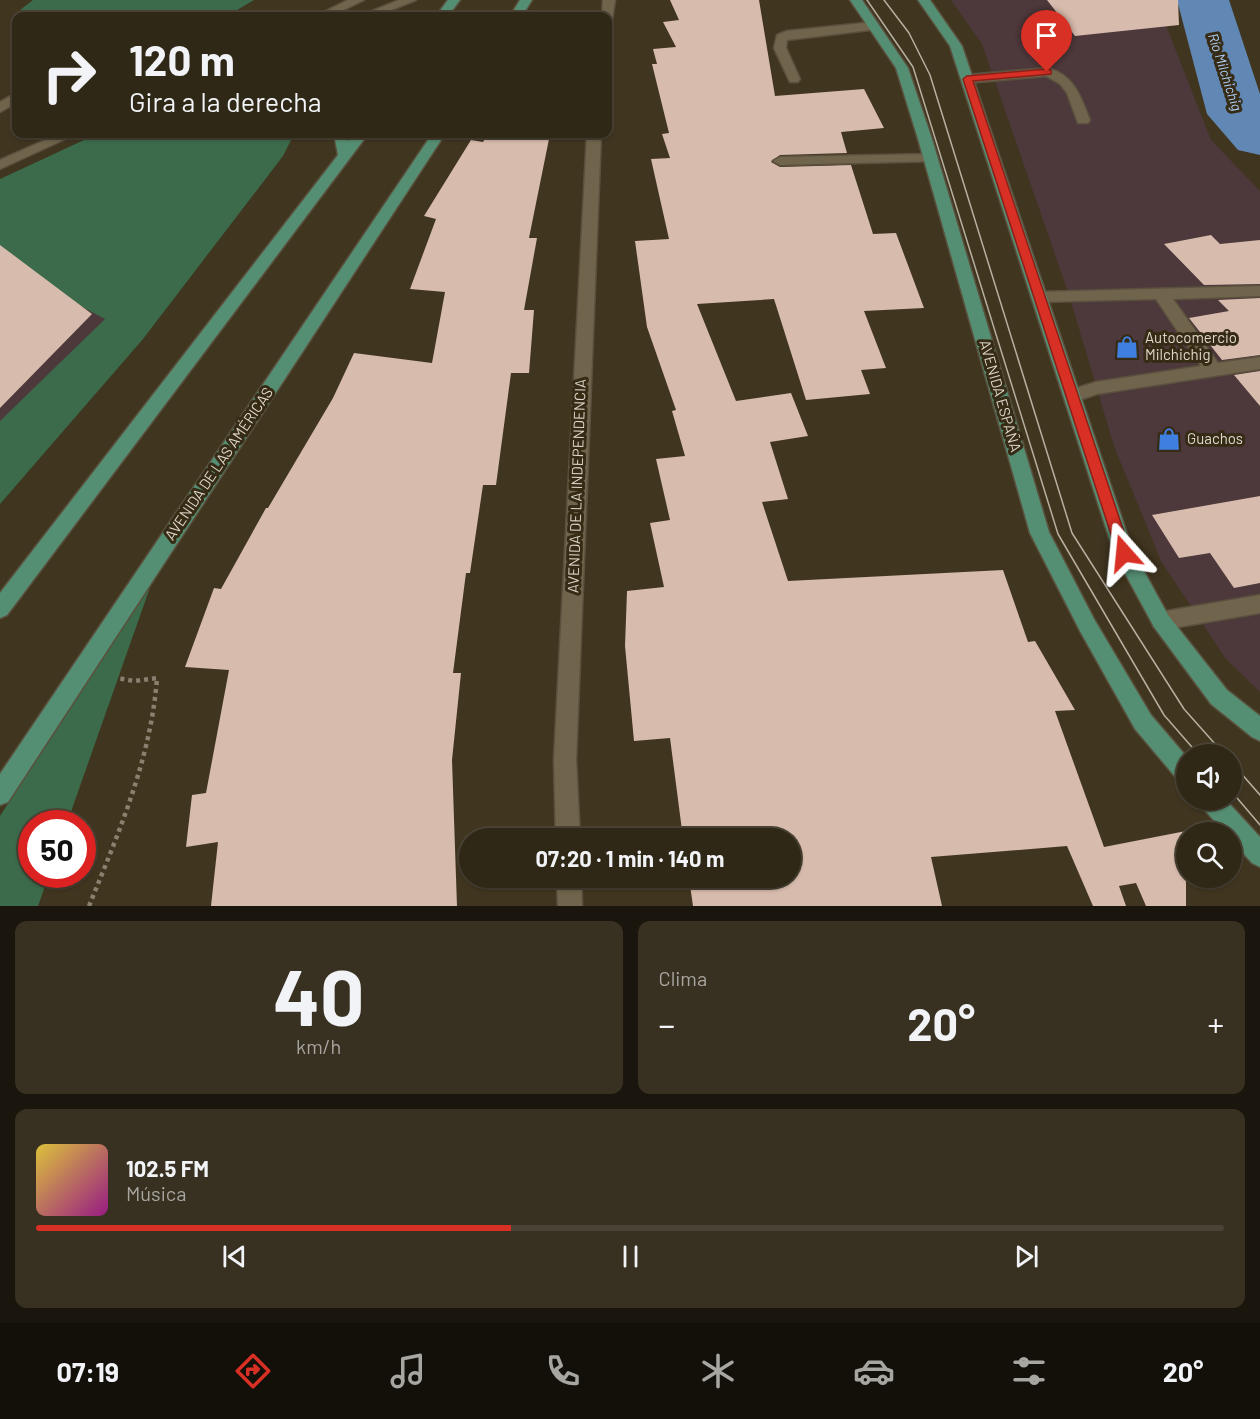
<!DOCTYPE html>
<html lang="es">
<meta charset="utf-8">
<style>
:root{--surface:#302817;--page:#383020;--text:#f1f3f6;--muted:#a8a6a1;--line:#4b4436;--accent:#d93025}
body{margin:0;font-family:Barlow,sans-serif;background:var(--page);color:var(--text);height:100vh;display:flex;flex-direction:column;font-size:22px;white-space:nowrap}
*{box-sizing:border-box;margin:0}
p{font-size:20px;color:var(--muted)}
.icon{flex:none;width:33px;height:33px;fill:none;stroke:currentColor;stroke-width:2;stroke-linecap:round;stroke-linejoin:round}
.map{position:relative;height:906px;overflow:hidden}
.sheet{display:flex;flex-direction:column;gap:15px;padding:15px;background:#1a160d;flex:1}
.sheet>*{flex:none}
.banner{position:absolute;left:12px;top:12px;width:600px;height:126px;border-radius:12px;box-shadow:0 2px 4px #0004,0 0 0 2px var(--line);background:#302817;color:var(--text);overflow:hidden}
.buttons{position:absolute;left:1176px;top:744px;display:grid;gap:12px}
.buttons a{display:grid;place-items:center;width:66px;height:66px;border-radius:50%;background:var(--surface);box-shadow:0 2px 4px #0004,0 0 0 2px var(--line);font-size:30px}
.speed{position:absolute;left:18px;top:810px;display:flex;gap:12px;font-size:30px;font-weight:700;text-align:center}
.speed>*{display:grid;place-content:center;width:78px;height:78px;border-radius:50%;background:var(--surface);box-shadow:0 2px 4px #0004,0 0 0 2px var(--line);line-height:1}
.speed .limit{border:9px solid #d22;background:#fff;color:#111}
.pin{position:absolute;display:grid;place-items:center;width:51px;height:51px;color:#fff;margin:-62px -26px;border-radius:50% 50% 50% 0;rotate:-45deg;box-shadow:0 0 6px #0007}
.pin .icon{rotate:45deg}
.me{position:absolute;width:66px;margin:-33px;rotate:342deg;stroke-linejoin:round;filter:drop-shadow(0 0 4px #0008)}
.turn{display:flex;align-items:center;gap:21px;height:126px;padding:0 18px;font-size:27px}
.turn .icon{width:78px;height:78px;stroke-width:2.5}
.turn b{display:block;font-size:42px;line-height:51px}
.big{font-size:45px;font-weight:700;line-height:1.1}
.sheet .card{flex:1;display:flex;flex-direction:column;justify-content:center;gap:9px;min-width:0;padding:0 21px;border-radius:12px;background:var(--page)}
.sheet .dial{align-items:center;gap:0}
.dial b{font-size:78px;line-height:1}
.song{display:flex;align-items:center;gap:18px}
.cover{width:72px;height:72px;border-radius:9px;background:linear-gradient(135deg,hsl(50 70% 55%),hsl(310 70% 35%))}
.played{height:6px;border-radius:3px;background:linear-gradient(90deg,var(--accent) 40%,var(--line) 40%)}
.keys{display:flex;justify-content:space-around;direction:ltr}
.heat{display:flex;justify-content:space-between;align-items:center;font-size:33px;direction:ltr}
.sheet .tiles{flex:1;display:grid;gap:15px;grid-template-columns:1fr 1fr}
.card:last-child{grid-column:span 2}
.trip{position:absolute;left:459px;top:828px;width:342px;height:60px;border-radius:30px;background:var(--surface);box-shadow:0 2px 4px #0004,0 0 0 2px var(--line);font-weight:700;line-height:60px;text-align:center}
.tabs{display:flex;height:96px;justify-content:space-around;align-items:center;background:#131009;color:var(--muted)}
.tabs .icon{width:42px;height:42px}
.tabs .selected{color:var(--accent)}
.tabs b{font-size:27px;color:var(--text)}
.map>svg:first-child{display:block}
.industrial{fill:#4d383b}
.green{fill:#3b6b4b}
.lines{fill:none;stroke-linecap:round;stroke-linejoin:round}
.river{fill:#6188b4;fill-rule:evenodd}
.building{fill:#d7bbac}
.minor-casing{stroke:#5a503e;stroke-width:3}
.major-casing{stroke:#5a503e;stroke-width:3}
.path{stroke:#89806f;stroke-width:4.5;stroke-dasharray:4 4;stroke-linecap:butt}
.minor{fill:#70644c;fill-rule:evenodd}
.major{fill:#558f73;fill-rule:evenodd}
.tram{stroke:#b7afa0;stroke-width:1.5}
.route{fill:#d93025;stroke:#8d1f18;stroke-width:1.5}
.labels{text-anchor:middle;stroke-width:6;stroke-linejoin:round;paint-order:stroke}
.far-water-label{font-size:14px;font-style:italic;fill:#aed0f7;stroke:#362b15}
.poi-label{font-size:15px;fill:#ded7ca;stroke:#362b15;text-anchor:start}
.street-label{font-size:15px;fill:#ded7ca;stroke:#362b15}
</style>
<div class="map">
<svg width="1260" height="906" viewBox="0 0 1260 906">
<rect width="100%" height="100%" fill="#40351f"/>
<!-- industrial -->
<path class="industrial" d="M951,0H1156L1211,140L1260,191V692L1226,659L1161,561L1114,446L1069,295L982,44Z
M0,265L106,319L0,423Z"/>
<!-- green -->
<path class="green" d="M33,0H254L227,16H64L20,10Z
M97,134H294L283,156L143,339L0,504V421L105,319L0,263V179Z
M153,579L67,823L32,824V874L49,875L38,906H0V816Z"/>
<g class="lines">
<!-- river -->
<path class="river" d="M1177,0H1229L1260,94V155L1238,150L1207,114Z"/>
</g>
<!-- building -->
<path class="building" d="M670,0H759L775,96L864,89L884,128L841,132L847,153L780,155L771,162L780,167L851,165L873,234L896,233L924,308L864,311L886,368L861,370L870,394L806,400L774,299L697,304L736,401L791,393L808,436L770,442L788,499L762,502L788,581L1003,570L1028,642L1035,641L1075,710L1055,711L1104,847L1186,831V906H1146L1136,883L1119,886L1126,906H1093L1067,846L931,857L942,906H693L689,878H790V838H683L670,738L634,741L625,646L627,591L664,587L650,523L670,520L656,459L685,456L672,411L676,410L647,327L635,241L669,239L651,159L670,158L662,134L669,133L652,64H657L653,49L676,47L663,22L679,20Z
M1047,0H1178L1179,25L1075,36Z
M522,134H550L529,238H537L524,310H534L529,373H511L496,485H483L470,573H466L453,673H461L452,760L457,906H211L218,842L186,847L192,795L206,793L229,670L185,667L214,588L221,589L266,508H268L333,398L354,353L432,363L445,292L410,289L436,219L424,216L471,140L483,142L487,135L518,140Z
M1211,235L1220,244L1260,240V284L1204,285L1164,244Z
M0,245L92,314L0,408Z
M1260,298V355L1222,360L1189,318L1229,311L1218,300Z
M1260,371V406L1234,375Z
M1260,496V583L1234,588L1210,553L1179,558L1152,515Z"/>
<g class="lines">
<!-- minor casing -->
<g class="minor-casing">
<path id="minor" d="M348,0H364L331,16H316Z
M399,0H416L376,16H360Z
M603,0H615L612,20H608V16H602Z
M874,22L878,23V29L787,40L786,48L800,79L798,82H790L774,48L777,35L787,31Z
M1048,68C1074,75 1081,97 1090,120L1088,123H1078L1067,93L1060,84L1046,76L967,83L961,79L967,75Z
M16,93V103L0,112V102Z
M59,134H76L0,169V160Z
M587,134H601L576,760L580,838H556L554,760Z
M931,154L936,155L938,158L936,161L780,165L773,161L780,157Z
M1260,286V296L1173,299L1218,363L1260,357V369L1097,394L1073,402L1067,401L1064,396L1067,391L1096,382L1201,366L1156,299L1039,302L1033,301L1031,297L1033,293L1039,292Z
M1260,595V613L1161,630L1154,627L1151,621L1154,615L1161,612Z
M557,878H581L582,906H558Z"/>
</g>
<!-- major casing -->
<g class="major-casing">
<path id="major" d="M448,0H460L448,16H436Z
M520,0H532L522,16H510Z
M850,0H862L908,68L932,139L1049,532L1094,619L1151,715L1186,756V783L1178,780L1135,729L1080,631L1030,533L918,139L896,68Z
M918,0H930L962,46L1133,551L1168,615L1227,690L1260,716V741L1252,737L1211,704L1154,627L1114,553L950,46Z
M334,134H346L348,141L354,134H368L7,615L0,618V593L338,155Z
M432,134H445L8,802L0,805V774Z
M1200,800H1226L1260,837V867L1252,863L1232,841V832H1224L1203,808Z"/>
</g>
<!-- path -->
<path class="path" d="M89,906C119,832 151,758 157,678L134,681L118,678"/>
<!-- minor -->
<use href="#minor" class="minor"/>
<!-- major -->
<use href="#major" class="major"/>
<!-- tram -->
<path class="tram" d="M867,0L913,67L1058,534L1164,715L1198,754
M884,0L909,33L930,75L1072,533L1184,709L1224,754
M1232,763L1260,795
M1232,792L1260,825"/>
</g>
<!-- route -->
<path class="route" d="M1047,69L1051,70V74L973,81L1131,553L1129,557L1124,559L1119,557L1117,553L963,79L967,76Z"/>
<!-- icons -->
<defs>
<g id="shop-bare" transform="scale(1.8)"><path d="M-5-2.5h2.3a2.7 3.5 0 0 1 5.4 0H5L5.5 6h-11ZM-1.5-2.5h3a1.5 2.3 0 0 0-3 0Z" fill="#3f7fe0" stroke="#362b15" stroke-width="2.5" paint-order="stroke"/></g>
</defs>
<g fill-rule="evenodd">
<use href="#shop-bare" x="1127" y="347"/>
<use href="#shop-bare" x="1169" y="439"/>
</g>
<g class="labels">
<!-- far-water labels -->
<g class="far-water-label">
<text transform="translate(1225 72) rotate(72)" y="5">Río Milchichig</text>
</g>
<!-- poi labels -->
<g class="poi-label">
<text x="1145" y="343">Autocomercio<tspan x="1145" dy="17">Milchichig</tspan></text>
<text x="1187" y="444">Guachos</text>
</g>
<!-- street labels -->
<g class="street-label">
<text transform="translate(1000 396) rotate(74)" y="5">AVENIDA ESPAÑA</text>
<text transform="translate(219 464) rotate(-56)" y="5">AVENIDA DE LAS AMÉRICAS</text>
<text transform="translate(577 486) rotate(-88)" y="5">AVENIDA DE LA INDEPENDENCIA</text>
</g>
</g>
</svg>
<div class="buttons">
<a><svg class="icon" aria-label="sound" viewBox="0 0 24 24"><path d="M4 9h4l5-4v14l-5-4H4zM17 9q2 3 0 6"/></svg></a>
<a><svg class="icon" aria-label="search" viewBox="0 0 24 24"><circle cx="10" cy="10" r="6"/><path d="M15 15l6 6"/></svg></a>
</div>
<div class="speed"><div class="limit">50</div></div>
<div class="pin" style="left:1047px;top:72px;background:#d93025"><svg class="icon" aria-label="arrive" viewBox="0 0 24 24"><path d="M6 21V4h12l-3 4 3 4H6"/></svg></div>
<svg class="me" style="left:1124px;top:553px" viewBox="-20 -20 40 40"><path d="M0-17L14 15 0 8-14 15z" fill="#d93025" stroke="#fff" stroke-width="4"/></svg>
<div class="trip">07:20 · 1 min · 140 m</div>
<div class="banner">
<div class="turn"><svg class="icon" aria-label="right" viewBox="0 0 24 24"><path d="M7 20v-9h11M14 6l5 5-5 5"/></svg><div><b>120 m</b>Gira a la derecha</div></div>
</div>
</div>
<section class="sheet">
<div class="tiles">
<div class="card dial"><b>40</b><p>km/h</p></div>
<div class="card"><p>Clima</p>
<div class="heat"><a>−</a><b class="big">20°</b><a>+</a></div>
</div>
<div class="card">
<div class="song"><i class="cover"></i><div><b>102.5 FM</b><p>Música</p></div></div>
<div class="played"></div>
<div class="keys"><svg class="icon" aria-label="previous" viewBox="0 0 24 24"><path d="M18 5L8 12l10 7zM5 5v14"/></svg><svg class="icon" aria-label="pause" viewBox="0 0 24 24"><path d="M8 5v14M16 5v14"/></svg><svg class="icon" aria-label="next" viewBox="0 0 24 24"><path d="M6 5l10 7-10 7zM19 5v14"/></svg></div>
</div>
</div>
</section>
<nav class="tabs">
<b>07:19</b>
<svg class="icon selected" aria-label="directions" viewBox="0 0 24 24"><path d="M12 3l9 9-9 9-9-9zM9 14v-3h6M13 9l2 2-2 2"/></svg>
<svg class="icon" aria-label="music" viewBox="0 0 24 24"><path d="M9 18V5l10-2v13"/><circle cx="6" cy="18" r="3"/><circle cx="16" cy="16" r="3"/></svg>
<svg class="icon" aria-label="phone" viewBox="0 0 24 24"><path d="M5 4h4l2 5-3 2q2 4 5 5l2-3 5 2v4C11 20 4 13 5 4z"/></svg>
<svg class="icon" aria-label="climate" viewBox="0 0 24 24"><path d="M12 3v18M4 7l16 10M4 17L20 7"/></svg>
<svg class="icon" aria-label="car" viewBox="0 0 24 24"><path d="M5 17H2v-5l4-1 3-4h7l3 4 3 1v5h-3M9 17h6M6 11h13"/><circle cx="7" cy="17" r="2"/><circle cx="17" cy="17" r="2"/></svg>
<svg class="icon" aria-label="filters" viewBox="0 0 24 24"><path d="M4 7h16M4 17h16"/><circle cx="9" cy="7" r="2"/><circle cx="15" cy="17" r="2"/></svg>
<b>20°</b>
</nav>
